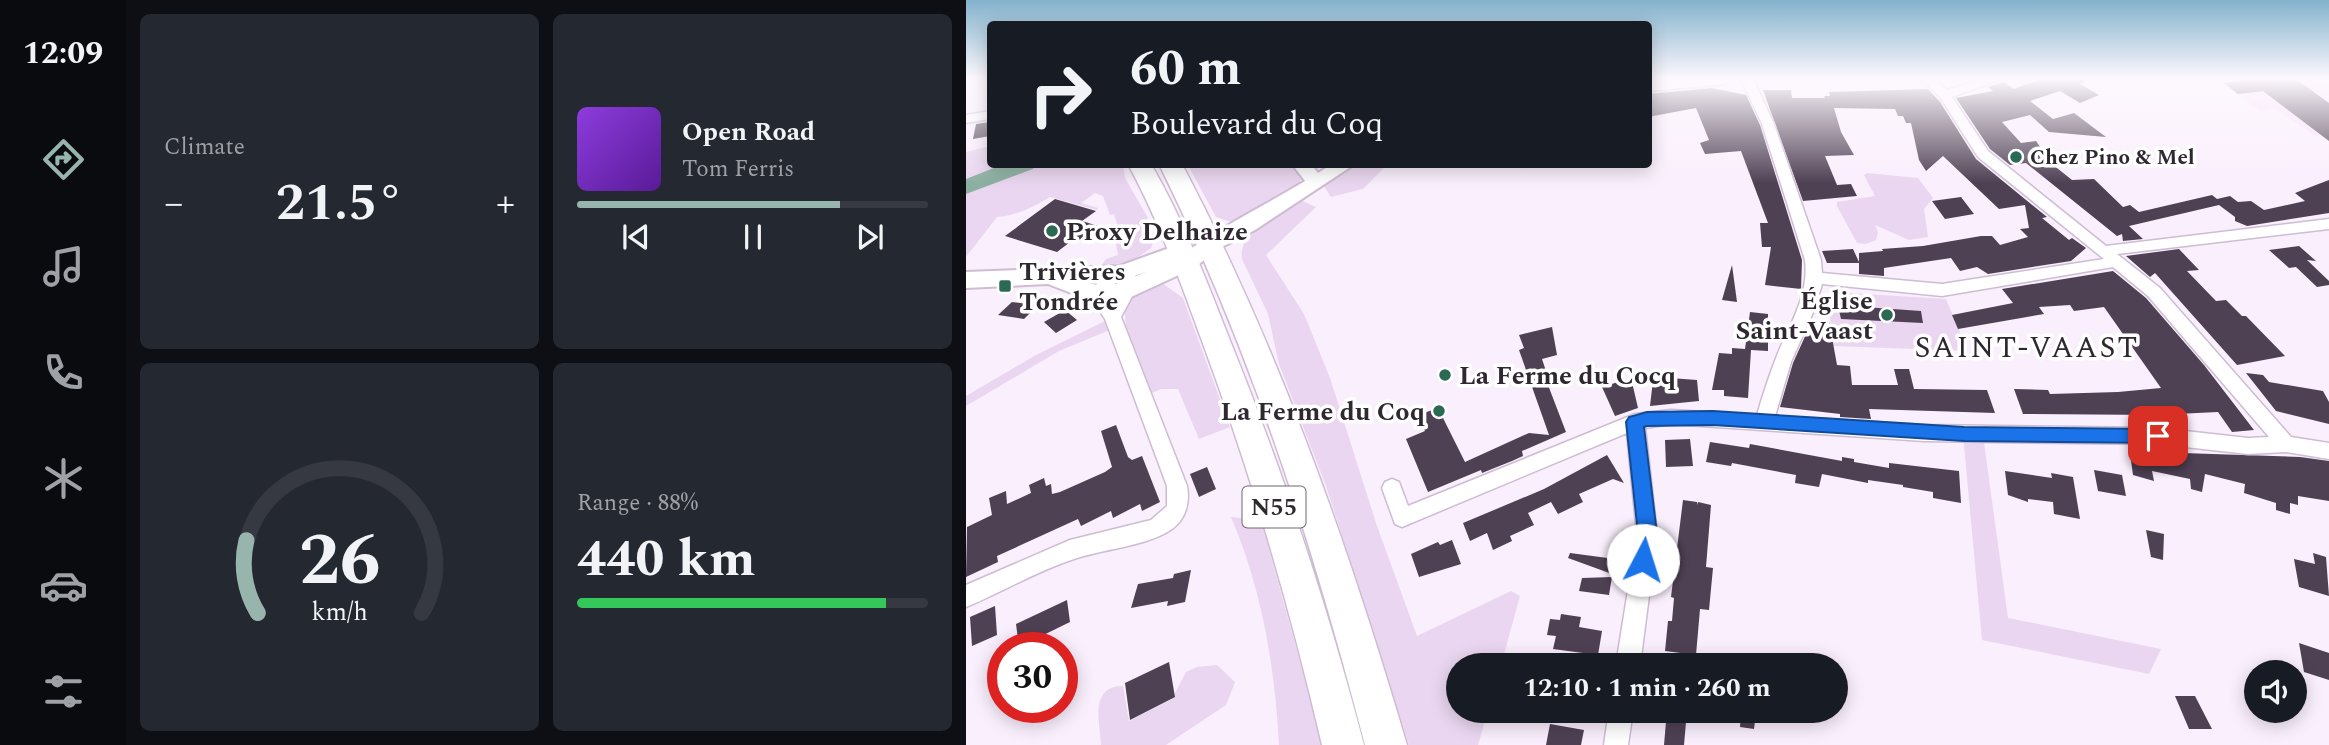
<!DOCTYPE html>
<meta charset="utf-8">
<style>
:root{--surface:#171b24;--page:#242831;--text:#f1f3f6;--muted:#9ea1a6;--line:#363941;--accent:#98b5ad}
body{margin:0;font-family:Spectral,serif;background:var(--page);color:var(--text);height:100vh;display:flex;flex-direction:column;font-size:26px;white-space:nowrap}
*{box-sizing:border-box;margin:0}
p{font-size:23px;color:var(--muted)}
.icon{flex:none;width:38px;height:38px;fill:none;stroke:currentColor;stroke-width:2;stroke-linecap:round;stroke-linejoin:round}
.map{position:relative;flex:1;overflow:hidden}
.sheet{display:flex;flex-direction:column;gap:14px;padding:14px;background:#0d0f14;width:840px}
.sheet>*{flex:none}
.guide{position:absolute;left:21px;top:21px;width:665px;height:147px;border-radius:7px;box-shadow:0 4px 18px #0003;background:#171b24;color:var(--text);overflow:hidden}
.controls{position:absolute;left:1278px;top:660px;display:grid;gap:14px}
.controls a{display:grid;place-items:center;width:63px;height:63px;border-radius:50%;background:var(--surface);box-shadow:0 4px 18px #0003;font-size:35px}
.speed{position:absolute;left:21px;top:632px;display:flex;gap:14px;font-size:35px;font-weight:700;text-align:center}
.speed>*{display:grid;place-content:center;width:91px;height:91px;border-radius:50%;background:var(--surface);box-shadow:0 4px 18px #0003;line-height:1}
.speed .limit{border:10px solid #d22;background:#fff;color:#111}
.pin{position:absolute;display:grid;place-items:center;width:60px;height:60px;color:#fff;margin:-30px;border-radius:14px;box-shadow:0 4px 10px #0006}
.me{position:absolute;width:77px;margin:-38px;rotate:5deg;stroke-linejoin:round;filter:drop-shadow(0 0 5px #0008)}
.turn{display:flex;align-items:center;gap:24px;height:147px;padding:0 28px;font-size:32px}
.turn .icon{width:91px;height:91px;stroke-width:2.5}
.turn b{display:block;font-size:49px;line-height:60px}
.big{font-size:52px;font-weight:700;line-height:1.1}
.sheet .tile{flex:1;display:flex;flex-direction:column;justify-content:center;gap:10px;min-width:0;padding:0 24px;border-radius:10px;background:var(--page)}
.sheet .dial{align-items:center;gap:0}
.dial svg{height:182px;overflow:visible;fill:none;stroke:var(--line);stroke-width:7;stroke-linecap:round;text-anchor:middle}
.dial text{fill:var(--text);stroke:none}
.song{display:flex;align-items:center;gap:21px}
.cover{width:84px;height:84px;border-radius:10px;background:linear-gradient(135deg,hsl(270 70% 55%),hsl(270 70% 35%))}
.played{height:7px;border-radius:4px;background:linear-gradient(90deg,var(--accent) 75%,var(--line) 75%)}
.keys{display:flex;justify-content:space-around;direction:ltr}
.heat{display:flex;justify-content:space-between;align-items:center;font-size:38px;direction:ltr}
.charge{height:10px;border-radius:5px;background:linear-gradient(90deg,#34c759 88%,var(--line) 0)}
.sheet .tiles{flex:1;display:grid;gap:14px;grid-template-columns:repeat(2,1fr)}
.trip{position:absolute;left:480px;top:653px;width:402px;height:70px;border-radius:35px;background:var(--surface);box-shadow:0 4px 18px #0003;font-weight:700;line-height:70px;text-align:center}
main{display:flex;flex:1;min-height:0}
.tab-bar{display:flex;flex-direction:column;width:126px;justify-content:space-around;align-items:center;background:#090b0e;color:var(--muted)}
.tab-bar .icon{width:49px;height:49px}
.tab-bar .active{color:var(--accent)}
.tab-bar b{font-size:32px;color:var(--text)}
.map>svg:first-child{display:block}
.built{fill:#f7e0fd}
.green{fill:#ead6f0}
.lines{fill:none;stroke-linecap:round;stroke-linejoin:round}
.river{fill:#8bb0a1;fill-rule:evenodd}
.building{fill:#4f4154}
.street-casing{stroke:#cebcd3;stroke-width:3}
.secondary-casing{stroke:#cebcd3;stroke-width:4}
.highway-casing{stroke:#cebcd3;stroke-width:3}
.street{fill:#fff;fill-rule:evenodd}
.secondary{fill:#fff;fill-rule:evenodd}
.highway{fill:#fff;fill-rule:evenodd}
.route{fill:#1a73e8;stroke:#114b97;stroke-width:2}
.poi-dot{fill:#2c6954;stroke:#fff;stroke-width:2.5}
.labels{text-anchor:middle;stroke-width:7;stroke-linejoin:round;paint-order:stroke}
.far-poi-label{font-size:21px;font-weight:bold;fill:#2f2831;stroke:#fff;text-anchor:start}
.shield{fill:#fff;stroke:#6d686f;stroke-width:2}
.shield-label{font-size:24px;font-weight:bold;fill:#2f2831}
.poi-label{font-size:26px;font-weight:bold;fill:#2f2831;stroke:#fff;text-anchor:start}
.quarter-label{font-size:30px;letter-spacing:2px;fill:#2f2831;stroke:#fff}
</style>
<main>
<nav class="tab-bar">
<b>12:09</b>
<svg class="icon active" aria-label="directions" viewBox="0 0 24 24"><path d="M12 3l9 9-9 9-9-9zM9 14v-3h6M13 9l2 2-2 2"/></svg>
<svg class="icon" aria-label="music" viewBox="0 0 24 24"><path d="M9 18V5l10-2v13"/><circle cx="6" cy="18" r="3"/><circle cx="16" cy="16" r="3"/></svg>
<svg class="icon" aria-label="phone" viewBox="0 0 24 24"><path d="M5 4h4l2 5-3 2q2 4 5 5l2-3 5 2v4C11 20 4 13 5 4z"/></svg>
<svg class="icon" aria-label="climate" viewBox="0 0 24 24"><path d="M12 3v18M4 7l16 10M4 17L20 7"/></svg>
<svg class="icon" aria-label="car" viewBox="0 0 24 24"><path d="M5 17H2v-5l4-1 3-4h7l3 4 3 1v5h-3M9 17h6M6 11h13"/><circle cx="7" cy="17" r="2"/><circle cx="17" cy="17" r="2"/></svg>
<svg class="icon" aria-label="filters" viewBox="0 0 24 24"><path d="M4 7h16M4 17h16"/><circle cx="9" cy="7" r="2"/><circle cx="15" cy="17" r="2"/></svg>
</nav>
<section class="sheet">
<div class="tiles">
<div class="tile"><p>Climate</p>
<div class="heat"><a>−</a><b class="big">21.5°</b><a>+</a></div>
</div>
<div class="tile">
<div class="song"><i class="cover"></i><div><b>Open Road</b><p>Tom Ferris</p></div></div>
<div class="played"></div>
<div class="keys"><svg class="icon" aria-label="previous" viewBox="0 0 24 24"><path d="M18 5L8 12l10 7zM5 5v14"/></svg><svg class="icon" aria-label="pause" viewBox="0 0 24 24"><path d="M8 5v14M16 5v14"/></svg><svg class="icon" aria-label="next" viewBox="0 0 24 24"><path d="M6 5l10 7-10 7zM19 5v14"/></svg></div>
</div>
<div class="tile dial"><svg viewBox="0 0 100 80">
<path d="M14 69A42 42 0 1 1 86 69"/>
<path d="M14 69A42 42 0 0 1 9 37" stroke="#98b5ad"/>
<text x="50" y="56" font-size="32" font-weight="700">26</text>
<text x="50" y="72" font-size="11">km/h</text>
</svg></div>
<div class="tile"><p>Range · 88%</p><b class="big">440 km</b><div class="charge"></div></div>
</div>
</section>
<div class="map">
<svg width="1363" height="745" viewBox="0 0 1363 745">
<rect width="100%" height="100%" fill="#faeffd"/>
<!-- built -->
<path class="built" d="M1308,79L1315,84L1363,79V133L1349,136L1310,109L1294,111L1255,80Z"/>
<!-- green -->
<path class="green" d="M24,146V164L33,165V172L0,185V152Z
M74,165H157L159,178L182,218L179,222L187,243L185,248L170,259L134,268L140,259L152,255L147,229L151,224L148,214L144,215L137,196L129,193L115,203L132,208L131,210L84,197C68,207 50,216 31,217L0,257V192Z
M222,165H253L256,168L268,165H330L336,177L328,191L268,223L250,217Z
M386,165H421L397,189L365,197L357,185Z
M901,173L952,178L967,198L958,209L962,237L943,240L909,225L912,232L910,240L900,244L891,243L871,206V202L909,196L898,175Z
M334,200L350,207L300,255L338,314L364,378L411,526L451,636L545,591L554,596L535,665H492V710L522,711L512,745H443L360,486L313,364L302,314L276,259C272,230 313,213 334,200Z
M196,283L217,298L264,427L233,439L212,389H195L177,397C173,378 151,314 162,300C169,290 184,286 196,283Z
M867,292L980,299L1002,351L867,346L862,297Z
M141,320L151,327L93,351L0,406V396L70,355Z
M997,434L1017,435L1042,618L1195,649L1183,674L1016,640Z
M265,517L295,520L357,745H313C309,668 296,589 265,517Z
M251,665L269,682L260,705L200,745H135C134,723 123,686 157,686L163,721L206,699L220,672L231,667Z"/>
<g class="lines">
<!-- river -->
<path class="river" d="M38,164H69L67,169L0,194V179Z"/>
</g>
<!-- building -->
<path class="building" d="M1075,79H1122L1114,84L1133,95L1114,103L1094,91L1064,101L1087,119L1108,113L1140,137L1083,132L1064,115L1036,122L1055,143L1070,141L1086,164L1106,180L1128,179L1157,207L1164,205L1173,212L1246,195L1251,199L1264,196L1272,202L1285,201L1298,210L1339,201L1329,193L1363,180V213L1281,226L1269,221V217L1253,205L1163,226L1177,239L1157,241L1156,234L1151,236L1060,163L1044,165L1024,149L990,98L1027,91L1022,87L1038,82L1048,89Z
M1281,79H1330L1363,103V141L1297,91L1272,94L1258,83Z
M746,88L780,95L794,125L836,260L835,289L799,285L805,247H796L794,223H802L775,151L739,154L734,143L743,140L730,108L682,117V94Z
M962,89L974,102L1010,159L1081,217L1076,218L1103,240L1106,238L1120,248L1105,261L1022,274L1011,267L994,271L985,258L918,268V276L893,274V263H861L856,251L887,249L893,262V253L917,251L916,249L957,246L1015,236H1026L1034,245L1062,237L1054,229L1063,228L1059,205L1033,209L977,156L960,171L953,160L945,123H940L937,116H932L929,109L868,108L875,132L888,155L859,156L871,185L885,184L891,196L837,201L797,90H825L826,98H859L858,96H864L863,92Z
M24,122V136L7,139L10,124Z
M995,197L1008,214L979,219L966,201Z
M89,199L130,211L116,221L132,226L113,240L108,239L91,252L39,236Z
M1333,246L1350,261L1341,260L1363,281V285L1351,287L1330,267L1323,268L1303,250Z
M1213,249L1233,270L1221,271L1250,301L1260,300L1276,316H1280L1319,356L1271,365L1189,273L1184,277L1160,256Z
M766,265L771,302L756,300Z
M1147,271L1180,298L1238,365L1288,430L1266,432L1252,412L1190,415L1057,414L1048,389L1082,390L1084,394L1152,392L1195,388L1138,307L1108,311L1104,305L1073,307L1078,314L992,329L986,315L1047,303L1036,289Z
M46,302L72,305L58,319L32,315Z
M893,304L898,307L955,311L957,323L875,319L872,306Z
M99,310L111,320L90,333L78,322Z
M784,312L802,314V351L785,350L782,398L758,396V390H746L753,353L766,354V348L779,349Z
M846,321H863L871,365L884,366L886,385H932L928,369H943L948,389L1021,390L1029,413L903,409L905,419L874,417V414L814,407L827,363Z
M586,327L591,355L576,359L580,371L577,372L600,432L556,451L557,456L546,461L516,473L515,470L462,492L440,439L459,431L452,415L472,408L499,462L563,433L583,435L553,350L558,348L553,335Z
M1280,373L1297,375L1303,382L1357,391L1363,402V424L1310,411Z
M665,378L672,408L649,416L636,387Z
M704,378L731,380L733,401L684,406L687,380Z
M150,425L162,457L166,460L176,456L194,502L176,511L174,504L147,518L145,511L115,526L112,519L31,556L32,562L0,577L1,527L26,515L23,498L40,491L41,504L65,493L63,485L78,478L80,486L85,484L86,494L94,492L139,472L146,467L135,431Z
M724,439L727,466L700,467L699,440Z
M744,442L783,448L784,444L876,461V457L888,459V462L923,468V463L993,471L995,503L967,498V492L937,487V485L902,480V483L856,474L853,487L829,483L830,475L766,463L765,466L740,462Z
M1163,446L1186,447V452L1334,457L1363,461V501L1332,496V505L1324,503V514L1310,510V503L1278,493L1279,484L1239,474L1236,492L1225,489L1224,479L1186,471L1188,481L1167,475Z
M641,455L658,483L647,479L613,494L617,502L592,514L585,502L562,513L568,525L544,536L546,541L527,550L521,533L504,541L497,523L578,489Z
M241,467L250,489L233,497L224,474Z
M1128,470L1156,475L1160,496L1132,491Z
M1039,471L1086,478L1085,473L1107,477L1114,519L1088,514L1087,502L1062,499V502L1042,495Z
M717,500L731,502V505L732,502L745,505L740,567L747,568L743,610L734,609L730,655L699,651L702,621H706L708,598L705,597Z
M1180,530L1198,534L1197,560L1185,557Z
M486,540L495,564L453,577L445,554L472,542L474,545Z
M604,553L649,559L646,574L602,558Z
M1347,553L1360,557L1363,596L1333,587L1328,559L1349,564Z
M225,570L219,602L201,606L202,601L165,608L172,584L207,578L208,574Z
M646,577L643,595L613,591L616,578Z
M101,600L104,622L53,647L50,624Z
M29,606L31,635L6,646L4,617Z
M595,614L615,617L613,627L636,631L632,655L587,649L590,636L581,635L584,619L594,620Z
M1333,643L1363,653V680L1338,672Z
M203,662L209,697L164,720L159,683Z
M1209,696H1229L1246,729H1223Z
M701,710H743L742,723L720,722L718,745H698Z
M775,712L790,714L788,729L774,727Z
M584,724L618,730L615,745H580Z"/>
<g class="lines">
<!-- street casing -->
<g class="street-casing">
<path id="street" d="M775,79H787L808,124L855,260L856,273L976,284L1138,259L1012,157L974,97L955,79H968L981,90L1017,79H1035L986,97L1022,151L1140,246L1363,219V229L1151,254L1194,288L1325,437L1363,443V459L1320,452L1282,454L1192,444L958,441L705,424L679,428L691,534L674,665H650L671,534L661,433L443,524L436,527L429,524L416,488L419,482L426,479L433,482L442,506L669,414L705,410L791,415C797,394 804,373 812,353C825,322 843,295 839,260L796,124ZM1147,267L1182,296L1303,437L1282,438L1192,428L958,425L809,416L825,362L849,308L856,284L976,296Z
M24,111V119L0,123V115Z
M155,268L172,278L170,289L155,317L221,486C224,502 220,519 206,529C182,546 137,549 108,559C71,571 36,592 0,607V585L104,540L185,520L201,506V486L139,319L123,295L137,275ZM156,280L146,304L140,295L149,283Z
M643,710H667L662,745H638Z"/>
</g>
<!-- secondary casing -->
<g class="secondary-casing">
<path id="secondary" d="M704,79H766L758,84L682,91V81Z
M326,164H345L352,173L366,164H389L289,230L252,249L228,268L165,297L131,303L82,284L0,288V272L153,266L206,247L214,249L216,255C254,227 298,206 339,181ZM182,271C161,280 143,291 120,282L155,281Z"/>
</g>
<!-- highway casing -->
<g class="highway-casing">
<path id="highway" d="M162,164H185C218,221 241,282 265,343C318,474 362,608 398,745H356C324,608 285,473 236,341C214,281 193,221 162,164Z
M193,164H216C315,353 381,542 441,745H399C346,542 286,353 193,164Z"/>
</g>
<!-- street -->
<use href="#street" class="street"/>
<!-- secondary -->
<use href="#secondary" class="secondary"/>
<!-- highway -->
<use href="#highway" class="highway"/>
</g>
<!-- sky -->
<linearGradient id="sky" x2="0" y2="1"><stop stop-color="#83b2cc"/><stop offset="0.43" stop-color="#fdf8fe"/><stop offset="1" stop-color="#fdf8fe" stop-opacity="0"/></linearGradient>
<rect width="1363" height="183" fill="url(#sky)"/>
<!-- route -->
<path class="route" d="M747,411L998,427L1192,429L1198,431L1200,436L1198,441L1192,443L998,441L747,425L681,426L678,427L691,534L684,567L677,569L671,567L668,560L672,534L660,422L663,417L681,412Z"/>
<!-- markers -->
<g class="poi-dot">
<circle cx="1050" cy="157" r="7"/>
<circle cx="86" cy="231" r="7"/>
<rect x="32" y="279" width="14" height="14" rx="3.5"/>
<circle cx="921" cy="315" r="7"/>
<circle cx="479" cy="375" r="7"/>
<circle cx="473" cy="411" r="7"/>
</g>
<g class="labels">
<!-- far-poi labels -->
<g class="far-poi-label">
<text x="1064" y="164">Chez Pino &amp; Mel</text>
</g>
<!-- shield labels -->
<rect class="shield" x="276.5" y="486.5" width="63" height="41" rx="5"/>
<g class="shield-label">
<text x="308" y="515">N55</text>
</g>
<!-- poi labels -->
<g class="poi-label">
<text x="100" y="240">Proxy Delhaize</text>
<text x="53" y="280">Trivières<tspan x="53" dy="30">Tondrée</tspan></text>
<text x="907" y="309" text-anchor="end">Église<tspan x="907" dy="30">Saint-Vaast</tspan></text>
<text x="493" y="384">La Ferme du Cocq</text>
<text x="459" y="420" text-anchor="end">La Ferme du Coq</text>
</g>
<!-- quarter labels -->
<g class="quarter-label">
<text x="1061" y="357">SAINT-VAAST</text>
</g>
</g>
</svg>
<div class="controls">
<a><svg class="icon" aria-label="sound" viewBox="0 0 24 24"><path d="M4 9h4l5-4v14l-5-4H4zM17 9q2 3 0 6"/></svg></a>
</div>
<div class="speed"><div class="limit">30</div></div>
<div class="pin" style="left:1192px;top:436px;background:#d93025"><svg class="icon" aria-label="arrive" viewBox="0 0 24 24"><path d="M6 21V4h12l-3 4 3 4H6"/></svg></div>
<svg class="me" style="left:677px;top:560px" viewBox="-20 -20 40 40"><circle r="19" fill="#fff"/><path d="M0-13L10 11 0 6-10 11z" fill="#1a73e8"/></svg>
<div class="trip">12:10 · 1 min · 260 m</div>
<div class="guide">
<div class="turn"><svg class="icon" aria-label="right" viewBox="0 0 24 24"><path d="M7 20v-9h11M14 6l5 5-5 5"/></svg><div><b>60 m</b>Boulevard du Coq</div></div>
</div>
</div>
</main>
